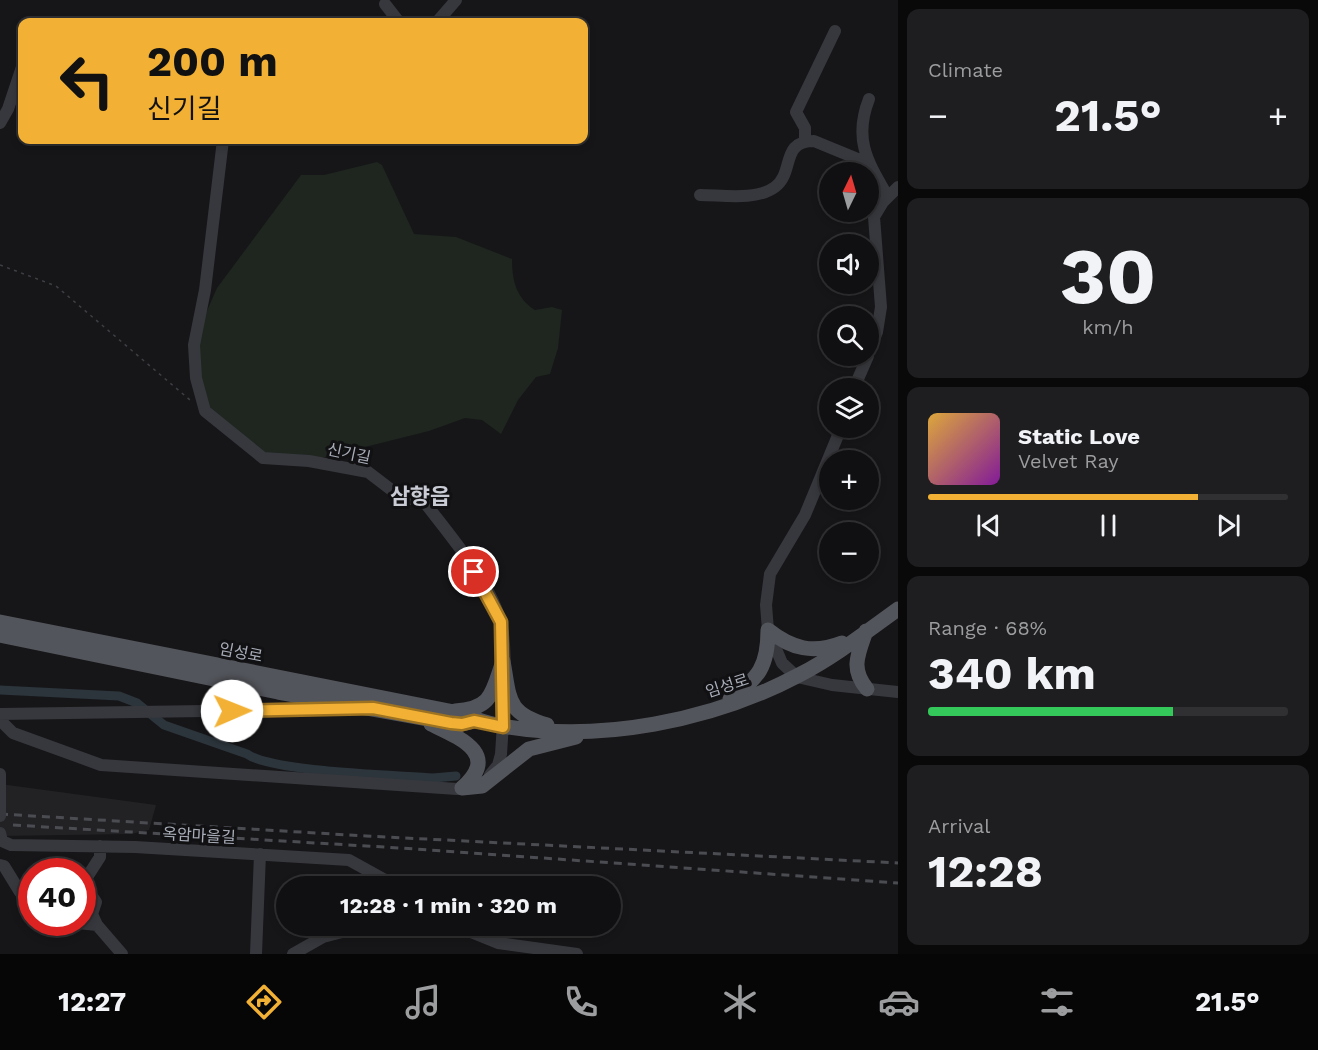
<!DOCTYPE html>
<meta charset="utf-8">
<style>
:root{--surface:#101012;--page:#1e1e20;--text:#f1f3f6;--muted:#9c9d9f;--line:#303032;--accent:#f2b134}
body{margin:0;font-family:"Work Sans","Noto Sans KR",sans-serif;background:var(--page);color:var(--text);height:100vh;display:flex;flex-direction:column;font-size:22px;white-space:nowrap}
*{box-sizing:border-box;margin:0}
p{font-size:20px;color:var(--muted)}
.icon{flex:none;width:33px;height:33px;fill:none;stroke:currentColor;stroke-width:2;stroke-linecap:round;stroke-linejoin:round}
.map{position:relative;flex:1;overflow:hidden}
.drawer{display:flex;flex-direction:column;gap:9px;padding:9px;background:#09090a;width:420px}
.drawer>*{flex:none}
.banner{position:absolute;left:18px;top:18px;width:570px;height:126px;border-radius:12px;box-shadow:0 3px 9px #0003,0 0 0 2px var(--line);background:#f2b134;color:#111;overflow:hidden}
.needle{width:39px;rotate:5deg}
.fabs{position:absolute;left:819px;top:162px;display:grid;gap:12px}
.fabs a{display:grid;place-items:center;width:60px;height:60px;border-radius:50%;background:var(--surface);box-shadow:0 3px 9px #0003,0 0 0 2px var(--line);font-size:30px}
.speed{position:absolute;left:18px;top:858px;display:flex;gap:12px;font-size:30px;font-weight:700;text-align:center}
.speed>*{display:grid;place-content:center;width:78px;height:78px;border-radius:50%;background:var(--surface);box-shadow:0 3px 9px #0003,0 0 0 2px var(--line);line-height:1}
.speed .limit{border:9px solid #d22;background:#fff;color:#111}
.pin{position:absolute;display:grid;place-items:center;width:51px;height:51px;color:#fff;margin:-26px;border:3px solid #fff;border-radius:50%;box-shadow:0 2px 6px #0007}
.me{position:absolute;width:66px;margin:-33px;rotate:89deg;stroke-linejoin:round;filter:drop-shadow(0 0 4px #0008)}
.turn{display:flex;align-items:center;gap:21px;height:126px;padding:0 30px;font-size:27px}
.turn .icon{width:78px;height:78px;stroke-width:2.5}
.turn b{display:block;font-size:42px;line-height:51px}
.big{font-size:45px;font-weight:700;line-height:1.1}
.drawer .widget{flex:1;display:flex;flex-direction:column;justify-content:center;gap:9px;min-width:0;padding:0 21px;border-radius:12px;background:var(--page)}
.drawer .dial{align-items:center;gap:0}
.dial b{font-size:78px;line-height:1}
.song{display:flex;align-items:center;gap:18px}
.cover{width:72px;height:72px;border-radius:9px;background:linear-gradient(135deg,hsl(40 70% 55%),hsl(290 70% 35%))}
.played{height:6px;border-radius:3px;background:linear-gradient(90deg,var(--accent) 75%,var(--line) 75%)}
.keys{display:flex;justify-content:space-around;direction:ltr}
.heat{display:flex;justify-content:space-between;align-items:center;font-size:33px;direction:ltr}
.charge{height:9px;border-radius:4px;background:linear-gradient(90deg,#34c759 68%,var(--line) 0)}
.trip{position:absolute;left:276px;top:876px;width:345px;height:60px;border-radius:30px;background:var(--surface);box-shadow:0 3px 9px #0003,0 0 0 2px var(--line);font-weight:700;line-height:60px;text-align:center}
.menu{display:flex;height:96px;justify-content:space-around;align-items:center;background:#060607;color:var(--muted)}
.menu .icon{width:42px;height:42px}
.menu .active{color:var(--accent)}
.menu b{font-size:27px;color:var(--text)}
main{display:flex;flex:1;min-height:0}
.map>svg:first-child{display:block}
.built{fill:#222225}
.green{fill:#1e261f}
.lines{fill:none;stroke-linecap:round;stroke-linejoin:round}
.canal{stroke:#2c353c;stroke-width:9}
.path{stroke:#3d3f44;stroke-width:1.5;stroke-dasharray:3 4.5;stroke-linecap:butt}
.minor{stroke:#37383d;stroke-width:12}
.major{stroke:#53555c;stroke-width:15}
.rail{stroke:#4a4c52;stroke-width:3;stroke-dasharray:8 6;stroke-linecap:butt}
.minor-bridge{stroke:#37383d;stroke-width:12}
.route-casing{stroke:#9d7322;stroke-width:15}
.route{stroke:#f2b134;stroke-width:10}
.labels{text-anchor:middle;stroke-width:6;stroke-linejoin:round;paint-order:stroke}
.street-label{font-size:16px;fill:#a8adb8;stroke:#111113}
.district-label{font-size:22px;font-weight:bold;fill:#c9ccd4;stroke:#111113}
</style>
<main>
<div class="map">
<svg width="898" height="954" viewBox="0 0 898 954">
<rect width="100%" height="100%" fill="#161618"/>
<!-- built -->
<path class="built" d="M0,784L156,805L149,830L131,834L0,836Z"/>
<!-- green -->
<path class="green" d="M377,162L382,165L414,234L456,237L512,259C512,280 516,298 535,310L552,307L562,310L558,348L550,374L536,377L518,400L501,434L482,420L465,418L429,431L309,461L269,460L245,446L202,399L195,338L217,288L301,175H324Z"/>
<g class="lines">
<!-- canal -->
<path class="canal" d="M0,690L119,696L137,703L164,725L247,754C272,772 396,775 433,778L456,776"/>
<!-- path -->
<path class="path" d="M0,265L56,286L190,400"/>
<!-- minor -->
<path class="minor" d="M385,4L399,22
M437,22L456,0
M869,99C853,140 868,162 888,197
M0,123L8,109L22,67
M223,140L205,290L194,345L196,378L205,411L263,458L309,461L368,472L402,498L411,499L419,495C446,531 487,577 500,619C509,647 503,723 501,754L498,765L490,775
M805,142V128L796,112L835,31
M700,195C722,195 756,201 775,187C795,172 780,141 814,141L870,164
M868,354L877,332L881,307L874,217L883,202L898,187
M854,388L868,356
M841,428L805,515L770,574L766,605L768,630L782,663L797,677L832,685L898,692
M0,714L348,709
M0,720L13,733L101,765L457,789L469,786
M0,774V788
M0,833L2,841L11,845L135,847L349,860L396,886
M0,865L4,866L20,892L32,896
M82,885L100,857V846
M84,885L96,902L92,914L97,925L122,954
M68,922L97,925
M456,926L498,943L577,954
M256,954L260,854
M293,954L323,937L365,926"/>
<!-- major -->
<path class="major" d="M0,622L449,711C467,715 483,723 502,726C599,743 712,721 799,675C834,657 866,632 898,609
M768,630C792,649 813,654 842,643
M866,631C858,654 850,669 867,689
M0,635L278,692L451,723L462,724L474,721
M503,661C510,699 506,713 547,725
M730,699C759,678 768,666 768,630
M455,711C491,709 492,694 502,664
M431,724C460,738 501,754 462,788
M462,788L482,786L529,749L576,737"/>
<!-- rail -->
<path class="rail" d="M0,814L366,836L898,863
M13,825L400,848L898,883"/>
<!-- minor-bridge -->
<path class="minor-bridge" d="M0,816V788"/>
</g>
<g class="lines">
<!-- route casing -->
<g class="route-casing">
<path id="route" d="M232,711L373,708L451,723L462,724L474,721L503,727L501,622L474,572"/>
</g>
<!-- route -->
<use href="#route" class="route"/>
</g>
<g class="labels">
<!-- street labels -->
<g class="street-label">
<text transform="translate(349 453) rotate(12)" y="6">신기길</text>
<text transform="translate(241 652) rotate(11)" y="6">임성로</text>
<text transform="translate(727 685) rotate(-18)" y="6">임성로</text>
<text transform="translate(199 835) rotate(3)" y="6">옥암마을길</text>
</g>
<!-- district labels -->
<g class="district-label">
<text x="420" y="504">삼향읍</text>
</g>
</g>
</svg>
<div class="fabs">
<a><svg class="needle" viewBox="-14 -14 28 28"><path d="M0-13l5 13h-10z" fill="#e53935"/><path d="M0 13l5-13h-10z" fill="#9c9d9f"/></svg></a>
<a><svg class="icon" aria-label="sound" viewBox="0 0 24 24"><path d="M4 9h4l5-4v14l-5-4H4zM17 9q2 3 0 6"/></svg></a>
<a><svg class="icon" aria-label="search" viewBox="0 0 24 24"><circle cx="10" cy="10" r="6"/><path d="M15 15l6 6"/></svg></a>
<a><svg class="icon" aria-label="layers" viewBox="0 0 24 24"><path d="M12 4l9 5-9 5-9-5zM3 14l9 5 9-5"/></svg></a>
<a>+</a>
<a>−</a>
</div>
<div class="speed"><div class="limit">40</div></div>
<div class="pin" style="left:474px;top:572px;background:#d93025"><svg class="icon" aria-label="arrive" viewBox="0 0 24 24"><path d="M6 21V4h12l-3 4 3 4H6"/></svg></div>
<svg class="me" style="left:232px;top:711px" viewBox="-20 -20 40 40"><circle r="19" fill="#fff"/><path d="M0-13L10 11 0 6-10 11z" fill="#f2b134"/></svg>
<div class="trip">12:28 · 1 min · 320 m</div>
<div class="banner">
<div class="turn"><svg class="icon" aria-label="left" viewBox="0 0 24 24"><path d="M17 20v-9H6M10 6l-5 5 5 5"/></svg><div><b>200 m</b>신기길</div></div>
</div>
</div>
<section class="drawer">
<div class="widget"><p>Climate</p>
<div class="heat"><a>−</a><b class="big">21.5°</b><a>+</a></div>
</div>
<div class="widget dial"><b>30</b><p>km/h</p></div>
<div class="widget">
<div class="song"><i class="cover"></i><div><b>Static Love</b><p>Velvet Ray</p></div></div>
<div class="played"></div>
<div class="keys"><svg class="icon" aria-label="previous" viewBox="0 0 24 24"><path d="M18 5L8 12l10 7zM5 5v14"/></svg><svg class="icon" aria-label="pause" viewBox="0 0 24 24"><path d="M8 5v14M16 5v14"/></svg><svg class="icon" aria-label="next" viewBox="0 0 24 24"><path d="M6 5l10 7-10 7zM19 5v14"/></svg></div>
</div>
<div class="widget"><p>Range · 68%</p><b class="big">340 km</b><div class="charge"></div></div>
<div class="widget"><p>Arrival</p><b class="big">12:28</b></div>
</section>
</main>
<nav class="menu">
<b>12:27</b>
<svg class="icon active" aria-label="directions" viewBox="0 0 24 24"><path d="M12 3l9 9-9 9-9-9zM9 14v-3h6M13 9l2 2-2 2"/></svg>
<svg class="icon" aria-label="music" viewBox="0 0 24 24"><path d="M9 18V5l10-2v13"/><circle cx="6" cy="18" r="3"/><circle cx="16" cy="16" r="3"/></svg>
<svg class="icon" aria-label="phone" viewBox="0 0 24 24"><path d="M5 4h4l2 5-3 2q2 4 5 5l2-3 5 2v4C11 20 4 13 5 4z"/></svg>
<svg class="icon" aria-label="climate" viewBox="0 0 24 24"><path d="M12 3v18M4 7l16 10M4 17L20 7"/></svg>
<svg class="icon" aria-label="car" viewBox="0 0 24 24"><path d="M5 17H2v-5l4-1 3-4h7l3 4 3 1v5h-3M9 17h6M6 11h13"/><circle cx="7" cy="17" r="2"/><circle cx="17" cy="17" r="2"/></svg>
<svg class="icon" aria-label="filters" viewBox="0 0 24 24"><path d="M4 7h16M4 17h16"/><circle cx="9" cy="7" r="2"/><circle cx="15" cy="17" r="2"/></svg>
<b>21.5°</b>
</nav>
